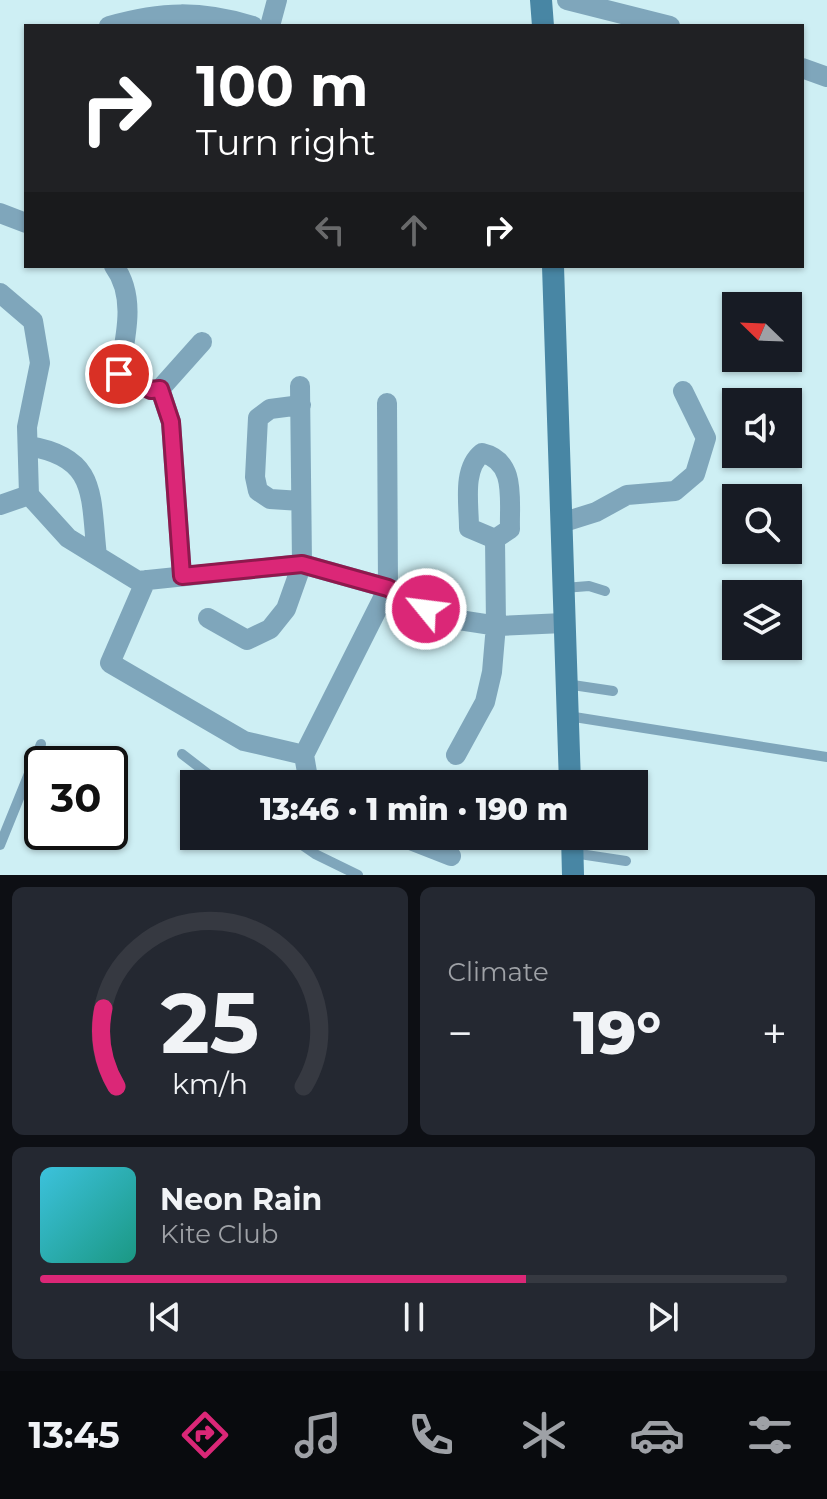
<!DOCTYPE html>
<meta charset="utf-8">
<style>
:root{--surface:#171b24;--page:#242831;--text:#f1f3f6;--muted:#9ea1a6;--line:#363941;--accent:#db2777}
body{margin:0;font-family:Montserrat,sans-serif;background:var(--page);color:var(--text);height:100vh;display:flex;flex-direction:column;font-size:30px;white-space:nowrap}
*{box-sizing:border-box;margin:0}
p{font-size:26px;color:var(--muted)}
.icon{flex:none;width:44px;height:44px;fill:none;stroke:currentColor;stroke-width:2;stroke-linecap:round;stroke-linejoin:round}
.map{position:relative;height:875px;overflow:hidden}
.side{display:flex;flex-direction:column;gap:12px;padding:12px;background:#0d0f14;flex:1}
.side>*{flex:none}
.guide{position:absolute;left:24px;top:24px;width:780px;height:244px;border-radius:0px;box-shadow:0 2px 6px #0004;background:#202124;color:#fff;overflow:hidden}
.needle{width:52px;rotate:293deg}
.fabs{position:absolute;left:722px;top:292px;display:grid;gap:16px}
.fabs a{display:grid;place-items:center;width:80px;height:80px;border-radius:0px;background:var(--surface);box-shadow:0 2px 6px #0004;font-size:40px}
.speed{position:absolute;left:24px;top:746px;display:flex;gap:16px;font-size:40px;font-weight:700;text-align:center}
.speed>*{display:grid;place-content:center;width:104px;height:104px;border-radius:50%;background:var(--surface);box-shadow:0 2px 6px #0004;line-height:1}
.speed .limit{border:4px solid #111;border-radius:12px;background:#fff;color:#111}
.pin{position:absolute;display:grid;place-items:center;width:68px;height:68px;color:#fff;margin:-34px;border:4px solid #fff;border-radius:50%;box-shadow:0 2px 8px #0007}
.me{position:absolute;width:88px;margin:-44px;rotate:299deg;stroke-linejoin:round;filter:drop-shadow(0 0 6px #0008)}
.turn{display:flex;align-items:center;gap:28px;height:168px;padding:0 40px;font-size:36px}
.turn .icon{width:104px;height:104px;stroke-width:2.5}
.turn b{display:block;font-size:56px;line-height:68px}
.lanes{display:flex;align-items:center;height:76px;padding:0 40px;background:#0003;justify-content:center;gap:40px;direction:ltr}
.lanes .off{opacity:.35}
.big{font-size:60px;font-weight:800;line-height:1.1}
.side .widget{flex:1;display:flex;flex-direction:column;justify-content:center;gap:12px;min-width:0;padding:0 28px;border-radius:12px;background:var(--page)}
.side .dial{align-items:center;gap:0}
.dial svg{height:208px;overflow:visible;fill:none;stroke:var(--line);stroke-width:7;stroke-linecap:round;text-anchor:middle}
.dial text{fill:var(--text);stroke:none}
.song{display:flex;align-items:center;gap:24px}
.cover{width:96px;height:96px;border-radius:12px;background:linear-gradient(135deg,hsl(190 70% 55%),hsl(170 70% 35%))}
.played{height:8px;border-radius:4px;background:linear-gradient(90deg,var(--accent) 65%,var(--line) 65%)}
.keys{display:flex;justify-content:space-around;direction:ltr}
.heat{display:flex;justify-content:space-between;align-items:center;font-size:44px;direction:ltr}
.side .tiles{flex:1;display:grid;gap:12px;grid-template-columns:1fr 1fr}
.widget:last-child{grid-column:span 2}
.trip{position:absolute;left:180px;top:770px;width:468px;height:80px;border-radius:0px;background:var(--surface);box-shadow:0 2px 6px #0004;font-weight:800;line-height:80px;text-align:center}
.menu{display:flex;height:128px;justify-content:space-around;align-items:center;background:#090b0e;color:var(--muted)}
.menu .icon{width:56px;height:56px}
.menu .on{color:var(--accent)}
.menu b{font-size:36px;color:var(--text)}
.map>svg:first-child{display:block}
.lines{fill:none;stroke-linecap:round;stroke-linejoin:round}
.service{stroke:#7fa6bb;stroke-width:10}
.minor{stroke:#7fa6bb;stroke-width:20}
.secondary{stroke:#4886a4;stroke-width:22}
.route-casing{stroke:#8e194d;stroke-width:20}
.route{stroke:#db2777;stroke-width:14}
</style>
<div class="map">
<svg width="827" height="875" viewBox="0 0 827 875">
<rect width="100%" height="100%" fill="#ceeff4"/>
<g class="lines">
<!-- service -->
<path class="service" d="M564,588L589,586L605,591
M566,684L613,691
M568,716L827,757
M182,754L221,784
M289,836L315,854L358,875
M0,845L41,744
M573,853L626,861"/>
<!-- minor -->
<path class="minor" d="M567,0L670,26
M109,26C162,11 200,10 253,26
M270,26L277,0
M802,68L827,77
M0,213L26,223
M114,266C137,297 125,339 119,374L151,390L160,389L202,342
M0,293L33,321L40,363L27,427L29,495L68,538L138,581L302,564L388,588L446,618L498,626L564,623
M160,389L171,422L182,576
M301,405L270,409L258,418L255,477L258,491L270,499L301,501
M28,446C99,457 90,497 97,556
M0,505L29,495
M561,523L596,512L627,495L675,491L695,474L706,438L683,391
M146,580L110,663L244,741L304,755L388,588L387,403
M208,618L247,640L270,629L286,609L302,564L300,386
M304,755L309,784
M456,755L485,702L492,672L496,625L495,539L510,529C509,500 517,461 482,453C462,469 469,504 469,528L495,539
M400,836L451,856"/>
<!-- secondary -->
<path class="secondary" d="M541,0L543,26
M553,266L570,784
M572,836L573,875"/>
</g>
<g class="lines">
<!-- route casing -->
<g class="route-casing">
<path id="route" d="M119,374L151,390L160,389L171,422L182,576L302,564L388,588L426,609"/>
</g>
<!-- route -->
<use href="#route" class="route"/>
</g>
</svg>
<div class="fabs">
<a><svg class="needle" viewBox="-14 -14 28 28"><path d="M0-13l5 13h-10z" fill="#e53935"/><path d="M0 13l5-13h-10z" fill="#9ea1a6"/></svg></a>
<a><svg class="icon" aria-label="sound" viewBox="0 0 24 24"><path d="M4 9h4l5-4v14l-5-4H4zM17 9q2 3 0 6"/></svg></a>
<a><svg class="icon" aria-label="search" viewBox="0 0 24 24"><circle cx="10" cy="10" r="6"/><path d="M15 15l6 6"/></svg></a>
<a><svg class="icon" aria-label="layers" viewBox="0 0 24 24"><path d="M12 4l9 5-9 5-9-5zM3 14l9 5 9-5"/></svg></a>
</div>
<div class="speed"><div class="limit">30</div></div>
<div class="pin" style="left:119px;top:374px;background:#d93025"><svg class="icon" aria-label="arrive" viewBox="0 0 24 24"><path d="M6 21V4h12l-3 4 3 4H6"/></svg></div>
<svg class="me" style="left:426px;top:609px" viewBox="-20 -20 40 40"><circle r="17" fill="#db2777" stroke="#fff" stroke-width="3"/><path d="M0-11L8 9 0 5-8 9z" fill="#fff"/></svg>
<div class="trip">13:46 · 1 min · 190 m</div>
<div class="guide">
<div class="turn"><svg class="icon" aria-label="right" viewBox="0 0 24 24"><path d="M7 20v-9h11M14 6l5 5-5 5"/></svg><div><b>100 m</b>Turn right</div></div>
<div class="lanes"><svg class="icon off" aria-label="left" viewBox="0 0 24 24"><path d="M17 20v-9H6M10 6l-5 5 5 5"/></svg><svg class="icon off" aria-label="ahead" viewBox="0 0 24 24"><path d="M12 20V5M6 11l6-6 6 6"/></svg><svg class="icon" aria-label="right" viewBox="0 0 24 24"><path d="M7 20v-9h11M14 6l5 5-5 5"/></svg></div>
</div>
</div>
<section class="side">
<div class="tiles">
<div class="widget dial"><svg viewBox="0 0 100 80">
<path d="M14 69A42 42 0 1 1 86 69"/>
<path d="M14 69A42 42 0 0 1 9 39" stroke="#db2777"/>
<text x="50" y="56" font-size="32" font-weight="700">25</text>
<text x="50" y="72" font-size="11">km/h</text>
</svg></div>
<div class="widget"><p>Climate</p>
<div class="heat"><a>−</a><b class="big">19°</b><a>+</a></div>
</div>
<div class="widget">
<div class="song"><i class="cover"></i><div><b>Neon Rain</b><p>Kite Club</p></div></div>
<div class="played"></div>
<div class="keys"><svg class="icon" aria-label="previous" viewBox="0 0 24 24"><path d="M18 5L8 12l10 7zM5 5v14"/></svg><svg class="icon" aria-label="pause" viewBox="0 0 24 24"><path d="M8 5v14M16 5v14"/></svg><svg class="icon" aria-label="next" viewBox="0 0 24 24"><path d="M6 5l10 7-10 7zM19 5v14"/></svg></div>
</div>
</div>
</section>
<nav class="menu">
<b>13:45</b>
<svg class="icon on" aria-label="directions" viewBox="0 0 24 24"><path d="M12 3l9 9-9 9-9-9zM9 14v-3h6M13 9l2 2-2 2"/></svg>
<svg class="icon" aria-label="music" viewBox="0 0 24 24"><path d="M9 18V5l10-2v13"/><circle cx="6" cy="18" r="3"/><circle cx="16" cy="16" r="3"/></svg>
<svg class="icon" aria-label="phone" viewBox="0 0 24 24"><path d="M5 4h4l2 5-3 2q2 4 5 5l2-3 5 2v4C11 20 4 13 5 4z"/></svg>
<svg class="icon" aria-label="climate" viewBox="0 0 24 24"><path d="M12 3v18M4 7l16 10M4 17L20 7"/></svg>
<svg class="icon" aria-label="car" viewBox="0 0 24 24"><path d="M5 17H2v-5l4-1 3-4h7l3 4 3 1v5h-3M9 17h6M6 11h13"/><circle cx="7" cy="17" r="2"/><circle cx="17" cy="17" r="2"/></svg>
<svg class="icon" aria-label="filters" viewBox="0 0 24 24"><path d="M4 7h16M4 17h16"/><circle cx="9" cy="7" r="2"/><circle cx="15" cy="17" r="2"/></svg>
</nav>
